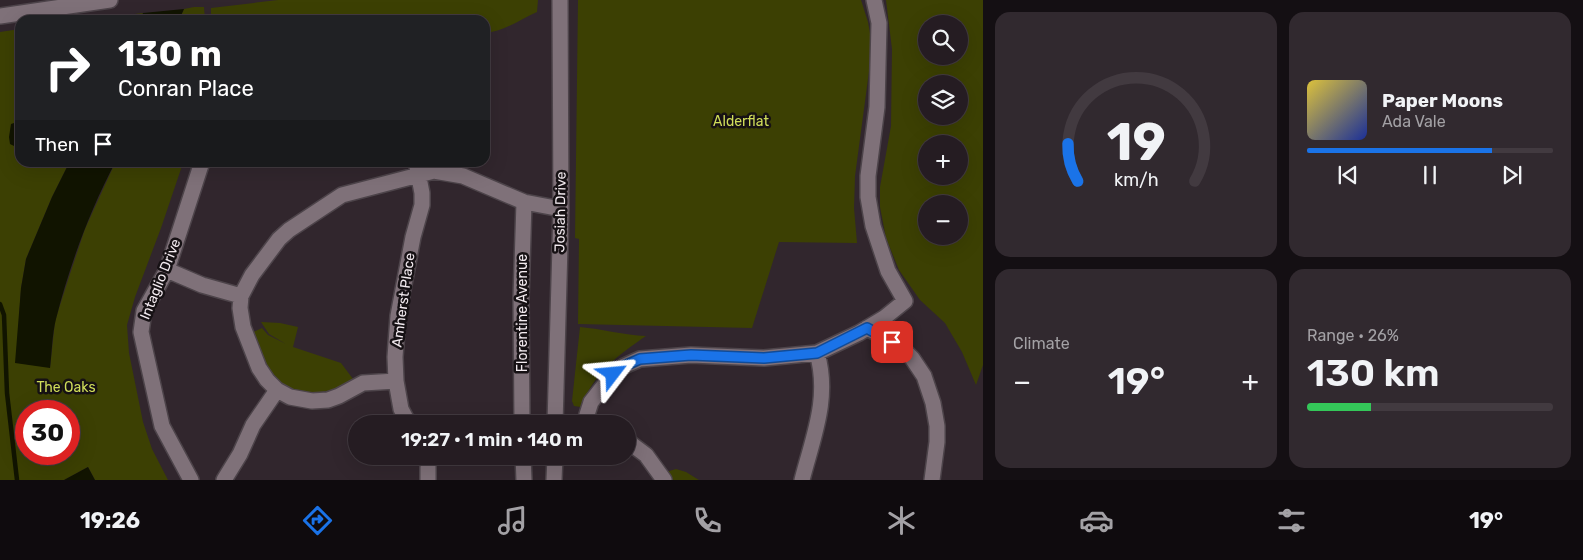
<!DOCTYPE html>
<meta charset="utf-8">
<style>
:root{--surface:#251c22;--page:#31292f;--text:#f1f3f6;--muted:#a3a1a5;--line:#423a40;--accent:#1a73e8}
body{margin:0;font-family:Rubik,sans-serif;background:var(--page);color:var(--text);height:100vh;display:flex;flex-direction:column;font-size:19px;white-space:nowrap}
*{box-sizing:border-box;margin:0}
p{font-size:16px;color:var(--muted)}
.icon{flex:none;width:28px;height:28px;fill:none;stroke:currentColor;stroke-width:2;stroke-linecap:round;stroke-linejoin:round}
.map{position:relative;flex:1;overflow:hidden}
.details{display:flex;flex-direction:column;gap:12px;padding:12px;background:#140f13;width:600px}
.details>*{flex:none}
.top-card{position:absolute;left:15px;top:15px;width:475px;height:152px;border-radius:15px;box-shadow:0 5px 20px #0002,0 0 0 1px var(--line);background:#202124;color:#fff;overflow:hidden}
.fabs{position:absolute;left:918px;top:15px;display:grid;gap:10px}
.fabs a{display:grid;place-items:center;width:50px;height:50px;border-radius:50%;background:var(--surface);box-shadow:0 5px 20px #0002,0 0 0 1px var(--line);font-size:25px}
.speed{position:absolute;left:15px;top:400px;display:flex;gap:10px;font-size:25px;font-weight:700;text-align:center}
.speed>*{display:grid;place-content:center;width:65px;height:65px;border-radius:50%;background:var(--surface);box-shadow:0 5px 20px #0002,0 0 0 1px var(--line);line-height:1}
.speed .limit{border:8px solid #d22;background:#fff;color:#111}
.pin{position:absolute;display:grid;place-items:center;width:42px;height:42px;color:#fff;margin:-21px;border-radius:10px;box-shadow:0 2px 8px #0006}
.me{position:absolute;width:55px;margin:-28px;rotate:61deg;stroke-linejoin:round;filter:drop-shadow(0 0 4px #0008)}
.turn{display:flex;align-items:center;gap:18px;height:105px;padding:0 20px;font-size:22px}
.turn .icon{width:65px;height:65px;stroke-width:2.5}
.turn b{display:block;font-size:35px;line-height:42px}
.then{display:flex;align-items:center;height:48px;padding:0 20px;background:#0003;gap:10px;font-size:19px}
.big{font-size:38px;font-weight:600;line-height:1.1}
.details .widget{flex:1;display:flex;flex-direction:column;justify-content:center;gap:8px;min-width:0;padding:0 18px;border-radius:15px;background:var(--page)}
.details .dial{align-items:center;gap:0}
.dial svg{height:130px;overflow:visible;fill:none;stroke:var(--line);stroke-width:7;stroke-linecap:round;text-anchor:middle}
.dial text{fill:var(--text);stroke:none}
.song{display:flex;align-items:center;gap:15px}
.cover{width:60px;height:60px;border-radius:8px;background:linear-gradient(135deg,hsl(50 70% 55%),hsl(230 70% 35%))}
.played{height:5px;border-radius:2px;background:linear-gradient(90deg,var(--accent) 75%,var(--line) 75%)}
.keys{display:flex;justify-content:space-around;direction:ltr}
.heat{display:flex;justify-content:space-between;align-items:center;font-size:28px;direction:ltr}
.charge{height:8px;border-radius:4px;background:linear-gradient(90deg,#34c759 26%,var(--line) 0)}
.details .tiles{flex:1;display:grid;gap:12px;grid-template-columns:repeat(2,1fr)}
.trip{position:absolute;left:348px;top:415px;width:288px;height:50px;border-radius:25px;background:var(--surface);box-shadow:0 5px 20px #0002,0 0 0 1px var(--line);font-weight:600;line-height:50px;text-align:center}
.tab-bar{display:flex;height:80px;justify-content:space-around;align-items:center;background:#0f0b0e;color:var(--muted)}
.tab-bar .icon{width:35px;height:35px}
.tab-bar .on{color:var(--accent)}
.tab-bar b{font-size:22px;color:var(--text)}
main{display:flex;flex:1;min-height:0}
.map>svg:first-child{display:block}
.green{fill:#3c4003;fill-rule:evenodd}
.water{fill:#111400}
.lines{fill:none;stroke-linecap:round;stroke-linejoin:round}
.stream{stroke:#111400;stroke-width:4.5}
.minor-casing{stroke:#4d444a;stroke-width:18}
.minor{stroke:#7f7179;stroke-width:15}
.route-casing{stroke:#114b97;stroke-width:12}
.route{stroke:#1a73e8;stroke-width:9}
.labels{text-anchor:middle;stroke-width:5;stroke-linejoin:round;paint-order:stroke}
.park-label{font-size:14px;fill:#d0dd5a;stroke:#161114}
.street-label{font-size:14px;fill:#f3ebf0;stroke:#161114}
</style>
<main>
<div class="map">
<svg width="983" height="480" viewBox="0 0 983 480">
<rect width="100%" height="100%" fill="#31262d"/>
<!-- green -->
<path class="green" d="M278,0H538L537,12C521,19 503,32 485,33V20H211V8Z
M578,0H861L868,22L871,39L870,64L855,176L854,208L857,243L779,242L752,328L578,324L579,239L575,238Z
M886,0H983V365L976,385L962,352L945,323L920,300L899,270L886,238L880,207V187L891,126L892,49ZM926,24H959V56H926ZM926,84H959V116H926ZM926,144H959V176H926ZM926,204H959V236H926Z
M194,7H204L205,20H179L184,9Z
M143,13L140,20H84Z
M20,29V121L16,122V147L20,146V162L69,163L52,197L26,259L21,288L19,319L50,368L55,321L69,277L85,229L115,163H183L161,228L135,297L127,325L129,353L143,422L152,449L168,480H95L88,467L64,480H0V32ZM26,411H69V454H26Z
M261,322L280,323L298,327L293,347L341,363L353,379C330,397 288,399 270,372C265,366 264,357 261,350C258,344 254,339 251,333L262,328L268,335L286,344L269,334Z
M580,327C602,329 624,335 646,336C618,355 593,374 581,407L574,406L572,401Z
M676,469L686,472L699,480H670L666,472Z"/>
<!-- water -->
<path class="water" d="M184,9L179,20H140L143,13Z
M20,121V146L16,147L10,144L9,137L11,124Z
M69,163H115C90,210 69,267 56,319C52,335 52,352 50,368L15,363L21,288L26,259L52,197Z
M88,467L95,480H64Z"/>
<g class="lines">
<!-- stream -->
<path class="stream" d="M0,304L4,315L7,393L17,480"/>
<!-- minor casing -->
<g class="minor-casing">
<path id="minor" d="M0,16L110,0
M167,270L202,285L241,296
M867,328L899,345L912,358L924,376L933,403L937,426V442L932,480
M396,381L363,383L339,396L328,400L312,401L290,397L277,390L267,380L259,368L243,327L240,308L241,296L252,275L279,239L289,230L342,195L434,171L463,176L524,202L561,209
M555,423L583,424
M409,424L401,409L396,381L395,357L398,316L413,237L422,205V193L416,162
M522,424L521,298L524,202
M555,424L561,209L560,0
M584,424L591,402L613,374L624,366L640,359L691,355L764,358L817,353L859,333L884,318L905,301L888,271L873,226L868,197V176L877,107L879,23L874,0
M626,440L646,455L664,480
M425,456L428,465V480
M523,456L524,480
M191,480L162,426L141,332L144,311L167,270L202,162
M224,480L240,454L253,425L277,390
M554,480L555,456
M802,480C813,437 830,398 817,353"/>
</g>
<!-- minor -->
<use href="#minor" class="minor"/>
</g>
<g class="lines">
<!-- route casing -->
<g class="route-casing">
<path id="route" d="M613,374L624,366L640,359L691,355L764,358L817,353L867,328L892,342"/>
</g>
<!-- route -->
<use href="#route" class="route"/>
</g>
<g class="labels">
<!-- park labels -->
<g class="park-label">
<text x="741" y="126">Alderflat</text>
<text x="66" y="392">The Oaks</text>
</g>
<!-- street labels -->
<g class="street-label">
<text transform="translate(560 212) rotate(-89)" y="5">Josiah Drive</text>
<text transform="translate(160 279) rotate(-68)" y="5">Intaglio Drive</text>
<text transform="translate(403 300) rotate(-82)" y="5">Amherst Place</text>
<text transform="translate(522 313) rotate(-90)" y="5">Florentine Avenue</text>
</g>
</g>
</svg>
<div class="fabs">
<a><svg class="icon" aria-label="search" viewBox="0 0 24 24"><circle cx="10" cy="10" r="6"/><path d="M15 15l6 6"/></svg></a>
<a><svg class="icon" aria-label="layers" viewBox="0 0 24 24"><path d="M12 4l9 5-9 5-9-5zM3 14l9 5 9-5"/></svg></a>
<a>+</a>
<a>−</a>
</div>
<div class="speed"><div class="limit">30</div></div>
<div class="pin" style="left:892px;top:342px;background:#d93025"><svg class="icon" aria-label="arrive" viewBox="0 0 24 24"><path d="M6 21V4h12l-3 4 3 4H6"/></svg></div>
<svg class="me" style="left:613px;top:374px" viewBox="-20 -20 40 40"><path d="M0-17L14 15 0 8-14 15z" fill="#1a73e8" stroke="#fff" stroke-width="4"/></svg>
<div class="trip">19:27 · 1 min · 140 m</div>
<div class="top-card">
<div class="turn"><svg class="icon" aria-label="right" viewBox="0 0 24 24"><path d="M7 20v-9h11M14 6l5 5-5 5"/></svg><div><b>130 m</b>Conran Place</div></div>
<div class="then">Then<svg class="icon" aria-label="arrive" viewBox="0 0 24 24"><path d="M6 21V4h12l-3 4 3 4H6"/></svg></div>
</div>
</div>
<section class="details">
<div class="tiles">
<div class="widget dial"><svg viewBox="0 0 100 80">
<path d="M14 69A42 42 0 1 1 86 69"/>
<path d="M14 69A42 42 0 0 1 8 46" stroke="#1a73e8"/>
<text x="50" y="56" font-size="32" font-weight="700">19</text>
<text x="50" y="72" font-size="11">km/h</text>
</svg></div>
<div class="widget">
<div class="song"><i class="cover"></i><div><b>Paper Moons</b><p>Ada Vale</p></div></div>
<div class="played"></div>
<div class="keys"><svg class="icon" aria-label="previous" viewBox="0 0 24 24"><path d="M18 5L8 12l10 7zM5 5v14"/></svg><svg class="icon" aria-label="pause" viewBox="0 0 24 24"><path d="M8 5v14M16 5v14"/></svg><svg class="icon" aria-label="next" viewBox="0 0 24 24"><path d="M6 5l10 7-10 7zM19 5v14"/></svg></div>
</div>
<div class="widget"><p>Climate</p>
<div class="heat"><a>−</a><b class="big">19°</b><a>+</a></div>
</div>
<div class="widget"><p>Range · 26%</p><b class="big">130 km</b><div class="charge"></div></div>
</div>
</section>
</main>
<nav class="tab-bar">
<b>19:26</b>
<svg class="icon on" aria-label="directions" viewBox="0 0 24 24"><path d="M12 3l9 9-9 9-9-9zM9 14v-3h6M13 9l2 2-2 2"/></svg>
<svg class="icon" aria-label="music" viewBox="0 0 24 24"><path d="M9 18V5l10-2v13"/><circle cx="6" cy="18" r="3"/><circle cx="16" cy="16" r="3"/></svg>
<svg class="icon" aria-label="phone" viewBox="0 0 24 24"><path d="M5 4h4l2 5-3 2q2 4 5 5l2-3 5 2v4C11 20 4 13 5 4z"/></svg>
<svg class="icon" aria-label="climate" viewBox="0 0 24 24"><path d="M12 3v18M4 7l16 10M4 17L20 7"/></svg>
<svg class="icon" aria-label="car" viewBox="0 0 24 24"><path d="M5 17H2v-5l4-1 3-4h7l3 4 3 1v5h-3M9 17h6M6 11h13"/><circle cx="7" cy="17" r="2"/><circle cx="17" cy="17" r="2"/></svg>
<svg class="icon" aria-label="filters" viewBox="0 0 24 24"><path d="M4 7h16M4 17h16"/><circle cx="9" cy="7" r="2"/><circle cx="15" cy="17" r="2"/></svg>
<b>19°</b>
</nav>
